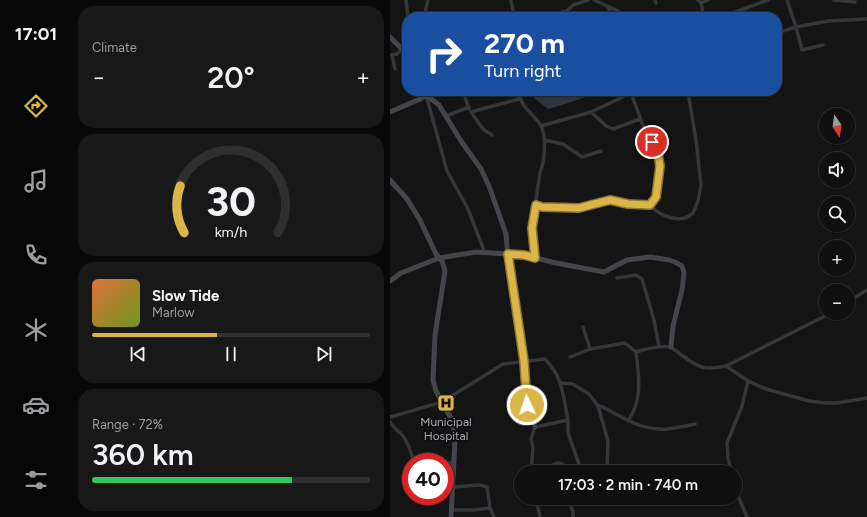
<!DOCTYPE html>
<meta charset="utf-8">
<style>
:root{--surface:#0f0f10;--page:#181819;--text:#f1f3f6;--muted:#9b9c9f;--line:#2f2f30;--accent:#dab547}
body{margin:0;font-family:Figtree,sans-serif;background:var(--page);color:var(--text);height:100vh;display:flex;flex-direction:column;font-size:15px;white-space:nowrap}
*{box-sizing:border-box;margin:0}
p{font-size:13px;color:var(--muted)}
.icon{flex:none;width:22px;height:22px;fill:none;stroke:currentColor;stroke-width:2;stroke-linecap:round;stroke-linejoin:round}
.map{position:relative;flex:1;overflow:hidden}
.sheet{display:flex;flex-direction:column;gap:6px;padding:6px;background:#080809;width:318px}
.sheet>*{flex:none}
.banner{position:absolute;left:12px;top:12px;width:380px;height:84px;border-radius:16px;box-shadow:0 1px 3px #0004,0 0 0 1px var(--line);background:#1a4fa0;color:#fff;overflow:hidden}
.needle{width:26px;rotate:167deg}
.fabs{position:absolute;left:429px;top:108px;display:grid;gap:8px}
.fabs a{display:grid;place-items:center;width:36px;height:36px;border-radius:50%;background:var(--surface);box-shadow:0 1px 3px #0004,0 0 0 1px var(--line);font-size:20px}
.speed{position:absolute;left:12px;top:453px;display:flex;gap:8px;font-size:20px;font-weight:700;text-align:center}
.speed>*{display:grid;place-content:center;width:52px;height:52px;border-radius:50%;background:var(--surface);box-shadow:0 1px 3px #0004,0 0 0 1px var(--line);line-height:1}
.speed .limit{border:6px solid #d22;background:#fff;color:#111}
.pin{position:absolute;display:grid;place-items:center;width:34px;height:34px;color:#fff;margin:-17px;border:2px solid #fff;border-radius:50%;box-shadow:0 1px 4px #0007}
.me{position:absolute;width:44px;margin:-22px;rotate:357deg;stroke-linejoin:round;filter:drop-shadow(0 0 3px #0008)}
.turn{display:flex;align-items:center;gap:14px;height:84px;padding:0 16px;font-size:18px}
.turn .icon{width:52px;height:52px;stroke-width:2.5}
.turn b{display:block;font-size:28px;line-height:34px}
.big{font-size:30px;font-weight:600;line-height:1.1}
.sheet .widget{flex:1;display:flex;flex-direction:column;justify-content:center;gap:6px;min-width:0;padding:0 14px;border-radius:16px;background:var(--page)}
.sheet .dial{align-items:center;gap:0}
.dial svg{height:104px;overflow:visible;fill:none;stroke:var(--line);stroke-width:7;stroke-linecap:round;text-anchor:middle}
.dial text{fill:var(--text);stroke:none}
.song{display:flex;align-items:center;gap:12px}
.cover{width:48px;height:48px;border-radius:6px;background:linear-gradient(135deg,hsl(20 70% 55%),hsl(80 70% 35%))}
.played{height:4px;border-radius:2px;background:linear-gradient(90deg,var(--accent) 45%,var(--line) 45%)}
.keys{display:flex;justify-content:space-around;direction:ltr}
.heat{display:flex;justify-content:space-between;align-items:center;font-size:22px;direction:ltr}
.charge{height:6px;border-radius:3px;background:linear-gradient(90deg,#34c759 72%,var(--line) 0)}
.trip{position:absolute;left:124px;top:465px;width:228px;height:40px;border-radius:20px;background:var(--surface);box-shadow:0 1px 3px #0004,0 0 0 1px var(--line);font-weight:600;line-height:40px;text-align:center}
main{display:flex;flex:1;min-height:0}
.tab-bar{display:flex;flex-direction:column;width:72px;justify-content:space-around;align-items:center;background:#060606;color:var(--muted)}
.tab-bar .icon{width:28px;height:28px}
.tab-bar .active{color:var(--accent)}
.tab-bar b{font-size:18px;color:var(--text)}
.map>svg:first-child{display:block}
.water{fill:#2f353c}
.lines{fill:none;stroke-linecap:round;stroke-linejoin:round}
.street{stroke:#35363a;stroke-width:3.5}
.secondary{stroke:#44454a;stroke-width:5}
.route-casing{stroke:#8e762e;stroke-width:10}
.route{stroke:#dab547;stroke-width:7}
.labels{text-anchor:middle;stroke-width:4;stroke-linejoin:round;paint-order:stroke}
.poi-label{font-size:12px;fill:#a7aab4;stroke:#0f0f10}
</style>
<main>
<nav class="tab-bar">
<b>17:01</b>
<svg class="icon active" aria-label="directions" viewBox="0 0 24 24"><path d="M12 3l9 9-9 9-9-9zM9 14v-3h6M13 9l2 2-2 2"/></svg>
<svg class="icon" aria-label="music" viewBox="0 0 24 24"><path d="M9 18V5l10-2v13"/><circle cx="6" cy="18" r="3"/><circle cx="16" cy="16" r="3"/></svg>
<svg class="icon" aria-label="phone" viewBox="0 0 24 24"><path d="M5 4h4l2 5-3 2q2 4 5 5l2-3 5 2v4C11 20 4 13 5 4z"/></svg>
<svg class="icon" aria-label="climate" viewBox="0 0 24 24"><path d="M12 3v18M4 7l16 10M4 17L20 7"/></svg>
<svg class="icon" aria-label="car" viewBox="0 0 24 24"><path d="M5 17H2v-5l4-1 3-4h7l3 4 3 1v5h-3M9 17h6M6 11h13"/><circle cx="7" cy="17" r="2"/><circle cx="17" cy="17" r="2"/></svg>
<svg class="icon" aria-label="filters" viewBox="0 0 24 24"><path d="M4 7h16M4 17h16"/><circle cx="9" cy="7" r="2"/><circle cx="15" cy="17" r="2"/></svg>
</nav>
<section class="sheet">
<div class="widget"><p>Climate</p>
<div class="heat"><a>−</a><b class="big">20°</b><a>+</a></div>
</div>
<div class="widget dial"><svg viewBox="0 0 100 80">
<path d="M14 69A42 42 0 1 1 86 69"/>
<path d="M14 69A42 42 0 0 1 11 33" stroke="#dab547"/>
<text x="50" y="56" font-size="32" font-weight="700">30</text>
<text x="50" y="72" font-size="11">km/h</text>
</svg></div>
<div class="widget">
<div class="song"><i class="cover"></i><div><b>Slow Tide</b><p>Marlow</p></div></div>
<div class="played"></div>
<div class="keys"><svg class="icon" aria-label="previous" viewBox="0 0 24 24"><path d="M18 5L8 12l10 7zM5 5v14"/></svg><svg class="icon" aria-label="pause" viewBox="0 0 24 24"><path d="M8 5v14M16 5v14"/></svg><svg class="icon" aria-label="next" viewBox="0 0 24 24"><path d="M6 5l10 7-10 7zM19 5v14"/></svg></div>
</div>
<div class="widget"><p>Range · 72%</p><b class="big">360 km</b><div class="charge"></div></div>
</section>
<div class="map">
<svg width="477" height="517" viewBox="0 0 477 517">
<rect width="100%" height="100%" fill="#141415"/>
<!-- water -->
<path class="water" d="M143,91H227L208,93L172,105L158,109L144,98Z"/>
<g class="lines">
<!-- street -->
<path class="street" d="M16,0L18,17
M121,0L124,17
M204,0L228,11L233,17
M265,0L266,3
M308,0L311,3L314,17
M444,0L465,2
M311,3L318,0
M217,6L223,17
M34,17L38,0
M154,17L177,11L183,5L198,0
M332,17L378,0
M387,33L406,27L397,0
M433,45L412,50L406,27L438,21L477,19
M1,55L7,54L12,49
M2,55L5,69
M73,91L79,109
M129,91C129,105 142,113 150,124C157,134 155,162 150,172L142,228L145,258
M242,91L241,93L255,131L268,154L270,166L266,197L260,205
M36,95L57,171L78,209L95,253
M201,112L216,126L223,129L250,119
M56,116L79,107
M151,126L201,112L241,93
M102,135L93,129L81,112L129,99
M154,140L173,144L192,157L211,151
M146,205L152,207L189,208L220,200L238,204L260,205C267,214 283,221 295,218C298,217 301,215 303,213L308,201L311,185L306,140L299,98
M227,278L246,275L252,279L264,320L269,347
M458,302L477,290
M193,327L200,349
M246,352C256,349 270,345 280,347C284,348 289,354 293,356C310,369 316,370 336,366L441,313
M180,357L200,349L235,343L246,352C249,377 253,399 238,421
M336,366L358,381L376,389L419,401L435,403H447L477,398
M171,383L183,384L199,394L208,406L218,441L217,472
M208,406L213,407C233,418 253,431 277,429C286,428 296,426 305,424
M0,417L52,402L113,364L155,359C173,377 173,396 178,420L145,427L141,439L143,448L141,472
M0,422C3,428 8,430 13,436C19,444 21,452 24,462
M55,463H64
M141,469L155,468L168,463L172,464L183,471L188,470L190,467L178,433V420
M341,472L338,458L337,443L352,406L358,381
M63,487L90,485L97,487L100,508L104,517
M345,489L357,517
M146,498L150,517
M178,498L183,512V517
M179,499L194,498
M61,510H83L100,508"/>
<!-- secondary -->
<path class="secondary" d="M0,37L17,54
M33,91L36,95L49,105L71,141L91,169L99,186L116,234L118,259L135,361L137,405L145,427
M0,112L30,99L36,95
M0,180L17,199L30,220L46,254L52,261L55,271L45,335L43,380L46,391L63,422L65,441L61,517
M0,281L11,273L49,258L86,252L134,255L166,263L214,272L237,260L260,257L279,260L285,262L292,266L294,273L292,290L283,326L281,347"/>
</g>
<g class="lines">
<!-- route casing -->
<g class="route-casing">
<path id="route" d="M137,405L134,361L118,254L134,255L145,258L142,228L146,205L152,207L189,208L220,200L238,204L260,205L266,197L270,166L268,154L262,142"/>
</g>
<!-- route -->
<use href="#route" class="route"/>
</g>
<!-- icons -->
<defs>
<g id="hospital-square" transform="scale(0.9)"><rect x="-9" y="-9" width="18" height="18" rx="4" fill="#dab547" stroke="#0f0f10"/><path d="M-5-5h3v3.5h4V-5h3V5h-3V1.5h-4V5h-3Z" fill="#111"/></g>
</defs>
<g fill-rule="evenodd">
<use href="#hospital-square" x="56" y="403"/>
</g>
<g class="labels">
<!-- poi labels -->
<g class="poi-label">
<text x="56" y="426">Municipal<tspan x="56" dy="14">Hospital</tspan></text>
</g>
</g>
</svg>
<div class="fabs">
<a><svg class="needle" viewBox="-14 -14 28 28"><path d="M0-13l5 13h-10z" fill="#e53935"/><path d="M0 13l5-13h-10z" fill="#9b9c9f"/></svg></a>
<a><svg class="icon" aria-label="sound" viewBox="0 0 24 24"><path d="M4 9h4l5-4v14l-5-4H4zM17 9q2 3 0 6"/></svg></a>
<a><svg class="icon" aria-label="search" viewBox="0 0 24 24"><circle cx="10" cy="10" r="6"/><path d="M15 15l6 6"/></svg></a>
<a>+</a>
<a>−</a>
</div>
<div class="speed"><div class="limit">40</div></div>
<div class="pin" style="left:262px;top:142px;background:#d93025"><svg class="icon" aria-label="arrive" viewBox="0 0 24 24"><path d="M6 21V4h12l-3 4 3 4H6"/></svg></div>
<svg class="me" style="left:137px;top:405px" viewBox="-20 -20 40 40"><circle r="17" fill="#dab547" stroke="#fff" stroke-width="3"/><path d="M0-11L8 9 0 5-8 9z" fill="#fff"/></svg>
<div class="trip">17:03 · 2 min · 740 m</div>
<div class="banner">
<div class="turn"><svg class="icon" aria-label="right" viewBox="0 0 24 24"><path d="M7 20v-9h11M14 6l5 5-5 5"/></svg><div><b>270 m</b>Turn right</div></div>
</div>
</div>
</main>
